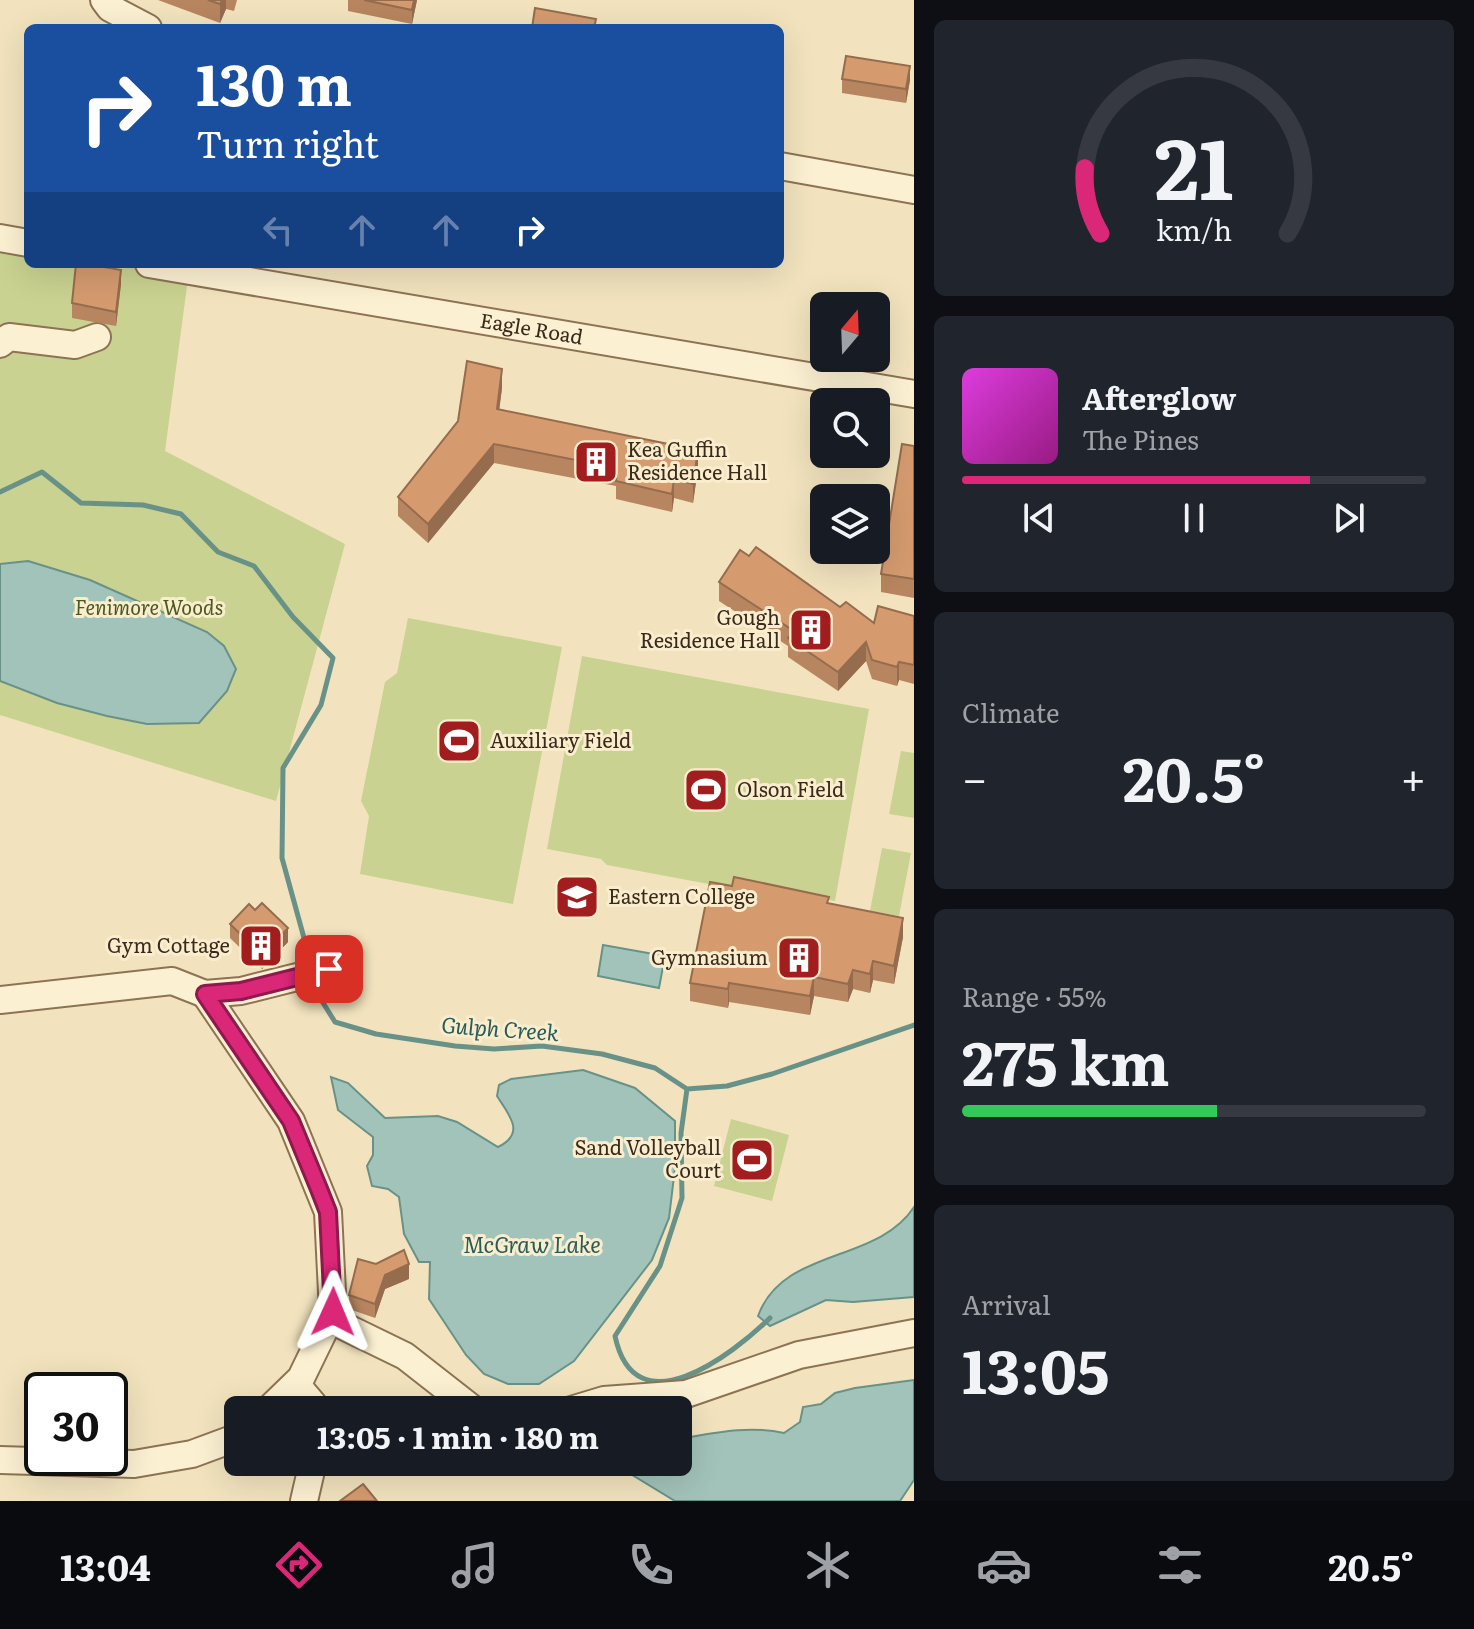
<!DOCTYPE html>
<meta charset="utf-8">
<style>
:root{--surface:#171b24;--page:#20242c;--text:#f1f3f6;--muted:#9ea1a6;--line:#363941;--accent:#db2777}
body{margin:0;font-family:Literata,serif;background:var(--page);color:var(--text);height:100vh;display:flex;flex-direction:column;font-size:30px;white-space:nowrap}
*{box-sizing:border-box;margin:0}
p{font-size:26px;color:var(--muted)}
.icon{flex:none;width:44px;height:44px;fill:none;stroke:currentColor;stroke-width:2;stroke-linecap:round;stroke-linejoin:round}
.map{position:relative;flex:1;overflow:hidden}
.side{display:flex;flex-direction:column;gap:20px;padding:20px;background:#0d0f14;width:560px}
.side>*{flex:none}
.hud{position:absolute;left:24px;top:24px;width:760px;height:244px;border-radius:12px;box-shadow:0 8px 32px #0002;background:#1a4fa0;color:#fff;overflow:hidden}
.needle{width:52px;rotate:19deg}
.tools{position:absolute;left:810px;top:292px;display:grid;gap:16px}
.tools a{display:grid;place-items:center;width:80px;height:80px;border-radius:12px;background:var(--surface);box-shadow:0 8px 32px #0002;font-size:40px}
.speed{position:absolute;left:24px;top:1372px;display:flex;gap:16px;font-size:40px;font-weight:700;text-align:center}
.speed>*{display:grid;place-content:center;width:104px;height:104px;border-radius:50%;background:var(--surface);box-shadow:0 8px 32px #0002;line-height:1}
.speed .limit{border:4px solid #111;border-radius:12px;background:#fff;color:#111}
.pin{position:absolute;display:grid;place-items:center;width:68px;height:68px;color:#fff;margin:-34px;border-radius:16px;box-shadow:0 4px 12px #0006}
.me{position:absolute;width:88px;margin:-44px;rotate:1deg;stroke-linejoin:round;filter:drop-shadow(0 0 6px #0008)}
.turn{display:flex;align-items:center;gap:28px;height:168px;padding:0 40px;font-size:36px}
.turn .icon{width:104px;height:104px;stroke-width:2.5}
.turn b{display:block;font-size:56px;line-height:68px}
.lanes{display:flex;align-items:center;height:76px;padding:0 40px;background:#0003;justify-content:center;gap:40px;direction:ltr}
.lanes .off{opacity:.35}
.big{font-size:60px;font-weight:700;line-height:1.1}
.side .card{flex:1;display:flex;flex-direction:column;justify-content:center;gap:12px;min-width:0;padding:0 28px;border-radius:12px;background:var(--page)}
.side .dial{align-items:center;gap:0}
.dial svg{height:208px;overflow:visible;fill:none;stroke:var(--line);stroke-width:7;stroke-linecap:round;text-anchor:middle}
.dial text{fill:var(--text);stroke:none}
.song{display:flex;align-items:center;gap:24px}
.cover{width:96px;height:96px;border-radius:12px;background:linear-gradient(135deg,hsl(300 70% 55%),hsl(310 70% 35%))}
.played{height:8px;border-radius:4px;background:linear-gradient(90deg,var(--accent) 75%,var(--line) 75%)}
.keys{display:flex;justify-content:space-around;direction:ltr}
.heat{display:flex;justify-content:space-between;align-items:center;font-size:44px;direction:ltr}
.charge{height:12px;border-radius:6px;background:linear-gradient(90deg,#34c759 55%,var(--line) 0)}
.trip{position:absolute;left:224px;top:1396px;width:468px;height:80px;border-radius:12px;background:var(--surface);box-shadow:0 8px 32px #0002;font-weight:700;line-height:80px;text-align:center}
.dock{display:flex;height:128px;justify-content:space-around;align-items:center;background:#090b0e;color:var(--muted)}
.dock .icon{width:56px;height:56px}
.dock .selected{color:var(--accent)}
.dock b{font-size:36px;color:var(--text)}
main{display:flex;flex:1;min-height:0}
.map>svg:first-child{display:block}
.green{fill:#c9d290}
.water{fill:#a2c3ba;stroke:#689288;stroke-width:2}
.lines{fill:none;stroke-linecap:round;stroke-linejoin:round}
.stream{stroke:#689288;stroke-width:5}
.minor-casing{stroke:#8d7354;stroke-width:30}
.minor{stroke:#fcf0d2;stroke-width:26}
.wall{fill:#b7855f}
.shaded-wall{fill:#956c4e}
.building{fill:#d59b6f;stroke:#956c4e;stroke-width:2}
.route-casing{stroke:#8e194d;stroke-width:20}
.route{stroke:#db2777;stroke-width:14}
.labels{text-anchor:middle;stroke-width:6;stroke-linejoin:round;paint-order:stroke}
.street-label{font-size:20px;fill:#3a2a1b;stroke:#f9edce}
.poi-label{font-size:20px;fill:#3a2a1b;stroke:#f9edce;text-anchor:start}
.park-label{font-size:20px;font-style:italic;fill:#4a591f;stroke:#f9edce}
.water-label{font-size:22px;font-style:italic;fill:#285c59;stroke:#f9edce}
</style>
<main>
<div class="map">
<svg width="914" height="1501" viewBox="0 0 914 1501">
<rect width="100%" height="100%" fill="#f2e3be"/>
<!-- green -->
<path class="green" d="M0,236L28,241V264H152L189,271L165,451L345,544L276,801L0,715Z
M408,618L562,647L513,904L360,874L369,816L361,801L385,682L397,673Z
M582,656L869,709L835,901L736,884L730,888L607,865L601,859L547,849Z
M901,751L914,753V818L889,814Z
M882,848L911,853L899,916L870,911Z
M731,1119L789,1135L772,1201L714,1186Z"/>
<!-- water -->
<path class="water" d="M28,561L90,580L207,632L224,646L236,669L227,691L199,723L147,724L107,716L57,703L0,681V564Z
M603,945L665,956L659,988L598,976Z
M583,1070L635,1088L675,1121V1168L669,1218L652,1260L574,1361L539,1384H508L484,1374L466,1355L429,1299L430,1262H419L404,1234L399,1197L388,1189L372,1186L367,1166L373,1155V1137L338,1110L331,1077L348,1083L385,1118L438,1116L457,1122L498,1147C527,1133 508,1114 497,1096L499,1085L511,1079Z
M914,1207V1297L853,1302L826,1300L770,1326L758,1316C783,1247 877,1264 914,1207Z
M914,1380V1480L900,1501H675L611,1462H678V1439C714,1433 748,1425 784,1433L800,1422L803,1407L821,1404L835,1393L855,1388Z"/>
<g class="lines">
<!-- stream -->
<path class="stream" d="M0,492L42,472L81,503L143,505L181,514L218,552L254,566L293,617L333,658L321,705L283,768L282,858L312,967
M315,981L320,998L335,1022L376,1034L455,1046L494,1049L542,1046L602,1054L655,1068L687,1089L727,1086L772,1074L914,1025
M687,1089L681,1133L682,1198L660,1266L615,1336C635,1430 732,1355 770,1318"/>
<!-- minor casing -->
<g class="minor-casing">
<g id="minor">
<path d="M104,0L110,8L148,28"/>
<path d="M780,166L914,190"/>
<path d="M0,238L28,243"/>
<path id="s1" d="M149,264L914,394"/>
<path d="M0,344L9,337L75,345L97,337"/>
<path d="M205,994L291,1121L328,1212L333,1312L301,1378L268,1410"/>
<path d="M0,1000L172,981L205,994L241,991L329,969"/>
<path d="M329,1319L405,1356L474,1410"/>
<path d="M296,1384L318,1410"/>
<path d="M571,1410L604,1400L686,1394L799,1355L914,1333"/>
<path d="M0,1460L134,1464L192,1454L238,1437"/>
<path d="M304,1501L313,1462"/>
</g>
</g>
<!-- minor -->
<use href="#minor" class="minor"/>
</g>
<!-- wall -->
<path class="wall" d="M158,0H237L234,11L226,9L220,23Z
M348,0H417L412,24L348,11Z
M842,79L910,80L906,103L842,93Z
M121,284L116,326L72,318V303Z
M502,388L499,409L698,468L693,503L674,498L672,512L616,499V486L494,463L428,543L398,516V497Z
M914,446V598L881,592V574Z
M719,582L840,607L874,623L914,616V684L899,680L897,686L872,679L866,661L838,691L788,657V646L719,601Z
M829,904L903,937L894,984L873,980L870,993L853,989L848,1002L814,996L810,1015L729,1002L728,1008L690,1001V983Z
M230,924L288,942L262,969L230,938Z
M409,1279L385,1289L375,1318L349,1309V1295Z"/>
<!-- shaded-wall -->
<path class="shaded-wall" d="M222,0H226V9L220,23V4Z
M414,0H417L412,24V10Z
M910,66V80L906,103V89Z
M121,270V284L116,326V312Z
M502,369V388L497,428V409Z
M494,444V463L428,543V524Z
M698,450V468L693,503V484Z
M674,479V498L672,512V494Z
M866,642V661L838,691V672Z
M899,662V680L897,686V667Z
M903,918V937L894,984V966Z
M288,928V942L262,969V955Z
M873,961V980L870,993V974Z
M853,970V989L848,1002V984Z
M814,977V996L810,1015V996Z
M729,983V1002L728,1008V989Z
M409,1264V1279L385,1289L375,1318V1304L385,1275Z"/>
<!-- building -->
<path class="building" d="M208,0H222L220,4Z
M364,0H414L412,10Z
M535,8L596,19L594,28H532Z
M846,56L910,66L906,89L842,79Z
M76,264H87L121,270L116,312L72,303Z
M467,361L502,369L497,409L698,450L693,484L674,479L672,494L616,481L617,468L494,444L428,524L398,497L458,421Z
M902,444L914,446V579L881,574Z
M756,547L840,607L846,602L874,623L878,606L914,616V665L899,662L897,667L872,660L866,642L838,672L788,638L794,631L719,582L740,550L749,556Z
M734,877L829,897L827,903L903,918L894,966L873,961L870,974L853,970L848,984L814,977L810,996L729,983L728,989L690,983L710,882L732,886Z
M262,903L288,928L262,955L230,924L249,904L255,910Z
M404,1250L409,1264L385,1275L375,1304L349,1295L358,1259L376,1264Z
M363,1484L377,1501H340Z"/>
<g class="lines">
<!-- route casing -->
<g class="route-casing">
<path id="route" d="M329,969L241,991L205,994L291,1121L319,1189L328,1212L333,1312"/>
</g>
<!-- route -->
<use href="#route" class="route"/>
</g>
<!-- icons -->
<defs>
<g id="building-square" transform="scale(2.3)"><rect x="-9" y="-9" width="18" height="18" rx="4" fill="#a21e1e" stroke="#f9edce"/><path d="M-4-6H4V6H1V3H-1V6H-4ZM-2.5-4.3h1.7v1.8h-1.7ZM.8-4.3h1.7v1.8H.8ZM-2.5-1h1.7V.8h-1.7ZM.8-1h1.7V.8H.8Z" fill="#fff"/></g>
<g id="stadium-square" transform="scale(2.3)"><rect x="-9" y="-9" width="18" height="18" rx="4" fill="#a21e1e" stroke="#f9edce"/><path d="M0-5a6.5 5 0 1 0 0 10a6.5 5 0 1 0 0-10ZM-3.5-1.8h7v3.6h-7Z" fill="#fff"/></g>
<g id="school-square" transform="scale(2.3)"><rect x="-9" y="-9" width="18" height="18" rx="4" fill="#a21e1e" stroke="#f9edce"/><path d="M0-5L7-2L0 1L-7-2ZM-4 1L0 2.5L4 1V4Q0 6-4 4Z" fill="#fff"/></g>
</defs>
<g fill-rule="evenodd">
<use href="#building-square" x="596" y="462"/>
<use href="#building-square" x="811" y="630"/>
<use href="#stadium-square" x="459" y="741"/>
<use href="#stadium-square" x="706" y="790"/>
<use href="#school-square" x="577" y="897"/>
<use href="#building-square" x="261" y="946"/>
<use href="#building-square" x="799" y="958"/>
<use href="#stadium-square" x="752" y="1160"/>
</g>
<g class="labels">
<!-- street labels -->
<g class="street-label">
<text dy="7" stroke="none"><textPath href="#s1" startOffset="388">Eagle Road</textPath></text>
</g>
<!-- poi labels -->
<g class="poi-label">
<text x="627" y="457">Kea Guffin<tspan x="627" dy="23">Residence Hall</tspan></text>
<text x="780" y="625" text-anchor="end">Gough<tspan x="780" dy="23">Residence Hall</tspan></text>
<text x="490" y="748">Auxiliary Field</text>
<text x="737" y="797">Olson Field</text>
<text x="608" y="904">Eastern College</text>
<text x="230" y="953" text-anchor="end">Gym Cottage</text>
<text x="768" y="965" text-anchor="end">Gymnasium</text>
<text x="721" y="1155" text-anchor="end">Sand Volleyball<tspan x="721" dy="23">Court</tspan></text>
</g>
<!-- park labels -->
<g class="park-label">
<text x="149" y="615">Fenimore Woods</text>
</g>
<!-- water labels -->
<g class="water-label">
<text transform="translate(500 1029) rotate(4)" y="8">Gulph Creek</text>
<text x="532" y="1253">McGraw Lake</text>
</g>
</g>
</svg>
<div class="tools">
<a><svg class="needle" viewBox="-14 -14 28 28"><path d="M0-13l5 13h-10z" fill="#e53935"/><path d="M0 13l5-13h-10z" fill="#9ea1a6"/></svg></a>
<a><svg class="icon" aria-label="search" viewBox="0 0 24 24"><circle cx="10" cy="10" r="6"/><path d="M15 15l6 6"/></svg></a>
<a><svg class="icon" aria-label="layers" viewBox="0 0 24 24"><path d="M12 4l9 5-9 5-9-5zM3 14l9 5 9-5"/></svg></a>
</div>
<div class="speed"><div class="limit">30</div></div>
<div class="pin" style="left:329px;top:969px;background:#d93025"><svg class="icon" aria-label="arrive" viewBox="0 0 24 24"><path d="M6 21V4h12l-3 4 3 4H6"/></svg></div>
<svg class="me" style="left:333px;top:1312px" viewBox="-20 -20 40 40"><path d="M0-17L14 15 0 8-14 15z" fill="#db2777" stroke="#fff" stroke-width="4"/></svg>
<div class="trip">13:05 · 1 min · 180 m</div>
<div class="hud">
<div class="turn"><svg class="icon" aria-label="right" viewBox="0 0 24 24"><path d="M7 20v-9h11M14 6l5 5-5 5"/></svg><div><b>130 m</b>Turn right</div></div>
<div class="lanes"><svg class="icon off" aria-label="left" viewBox="0 0 24 24"><path d="M17 20v-9H6M10 6l-5 5 5 5"/></svg><svg class="icon off" aria-label="ahead" viewBox="0 0 24 24"><path d="M12 20V5M6 11l6-6 6 6"/></svg><svg class="icon off" aria-label="ahead" viewBox="0 0 24 24"><path d="M12 20V5M6 11l6-6 6 6"/></svg><svg class="icon" aria-label="right" viewBox="0 0 24 24"><path d="M7 20v-9h11M14 6l5 5-5 5"/></svg></div>
</div>
</div>
<section class="side">
<div class="card dial"><svg viewBox="0 0 100 80">
<path d="M14 69A42 42 0 1 1 86 69"/>
<path d="M14 69A42 42 0 0 1 8 44" stroke="#db2777"/>
<text x="50" y="56" font-size="32" font-weight="700">21</text>
<text x="50" y="72" font-size="11">km/h</text>
</svg></div>
<div class="card">
<div class="song"><i class="cover"></i><div><b>Afterglow</b><p>The Pines</p></div></div>
<div class="played"></div>
<div class="keys"><svg class="icon" aria-label="previous" viewBox="0 0 24 24"><path d="M18 5L8 12l10 7zM5 5v14"/></svg><svg class="icon" aria-label="pause" viewBox="0 0 24 24"><path d="M8 5v14M16 5v14"/></svg><svg class="icon" aria-label="next" viewBox="0 0 24 24"><path d="M6 5l10 7-10 7zM19 5v14"/></svg></div>
</div>
<div class="card"><p>Climate</p>
<div class="heat"><a>−</a><b class="big">20.5°</b><a>+</a></div>
</div>
<div class="card"><p>Range · 55%</p><b class="big">275 km</b><div class="charge"></div></div>
<div class="card"><p>Arrival</p><b class="big">13:05</b></div>
</section>
</main>
<nav class="dock">
<b>13:04</b>
<svg class="icon selected" aria-label="directions" viewBox="0 0 24 24"><path d="M12 3l9 9-9 9-9-9zM9 14v-3h6M13 9l2 2-2 2"/></svg>
<svg class="icon" aria-label="music" viewBox="0 0 24 24"><path d="M9 18V5l10-2v13"/><circle cx="6" cy="18" r="3"/><circle cx="16" cy="16" r="3"/></svg>
<svg class="icon" aria-label="phone" viewBox="0 0 24 24"><path d="M5 4h4l2 5-3 2q2 4 5 5l2-3 5 2v4C11 20 4 13 5 4z"/></svg>
<svg class="icon" aria-label="climate" viewBox="0 0 24 24"><path d="M12 3v18M4 7l16 10M4 17L20 7"/></svg>
<svg class="icon" aria-label="car" viewBox="0 0 24 24"><path d="M5 17H2v-5l4-1 3-4h7l3 4 3 1v5h-3M9 17h6M6 11h13"/><circle cx="7" cy="17" r="2"/><circle cx="17" cy="17" r="2"/></svg>
<svg class="icon" aria-label="filters" viewBox="0 0 24 24"><path d="M4 7h16M4 17h16"/><circle cx="9" cy="7" r="2"/><circle cx="15" cy="17" r="2"/></svg>
<b>20.5°</b>
</nav>
